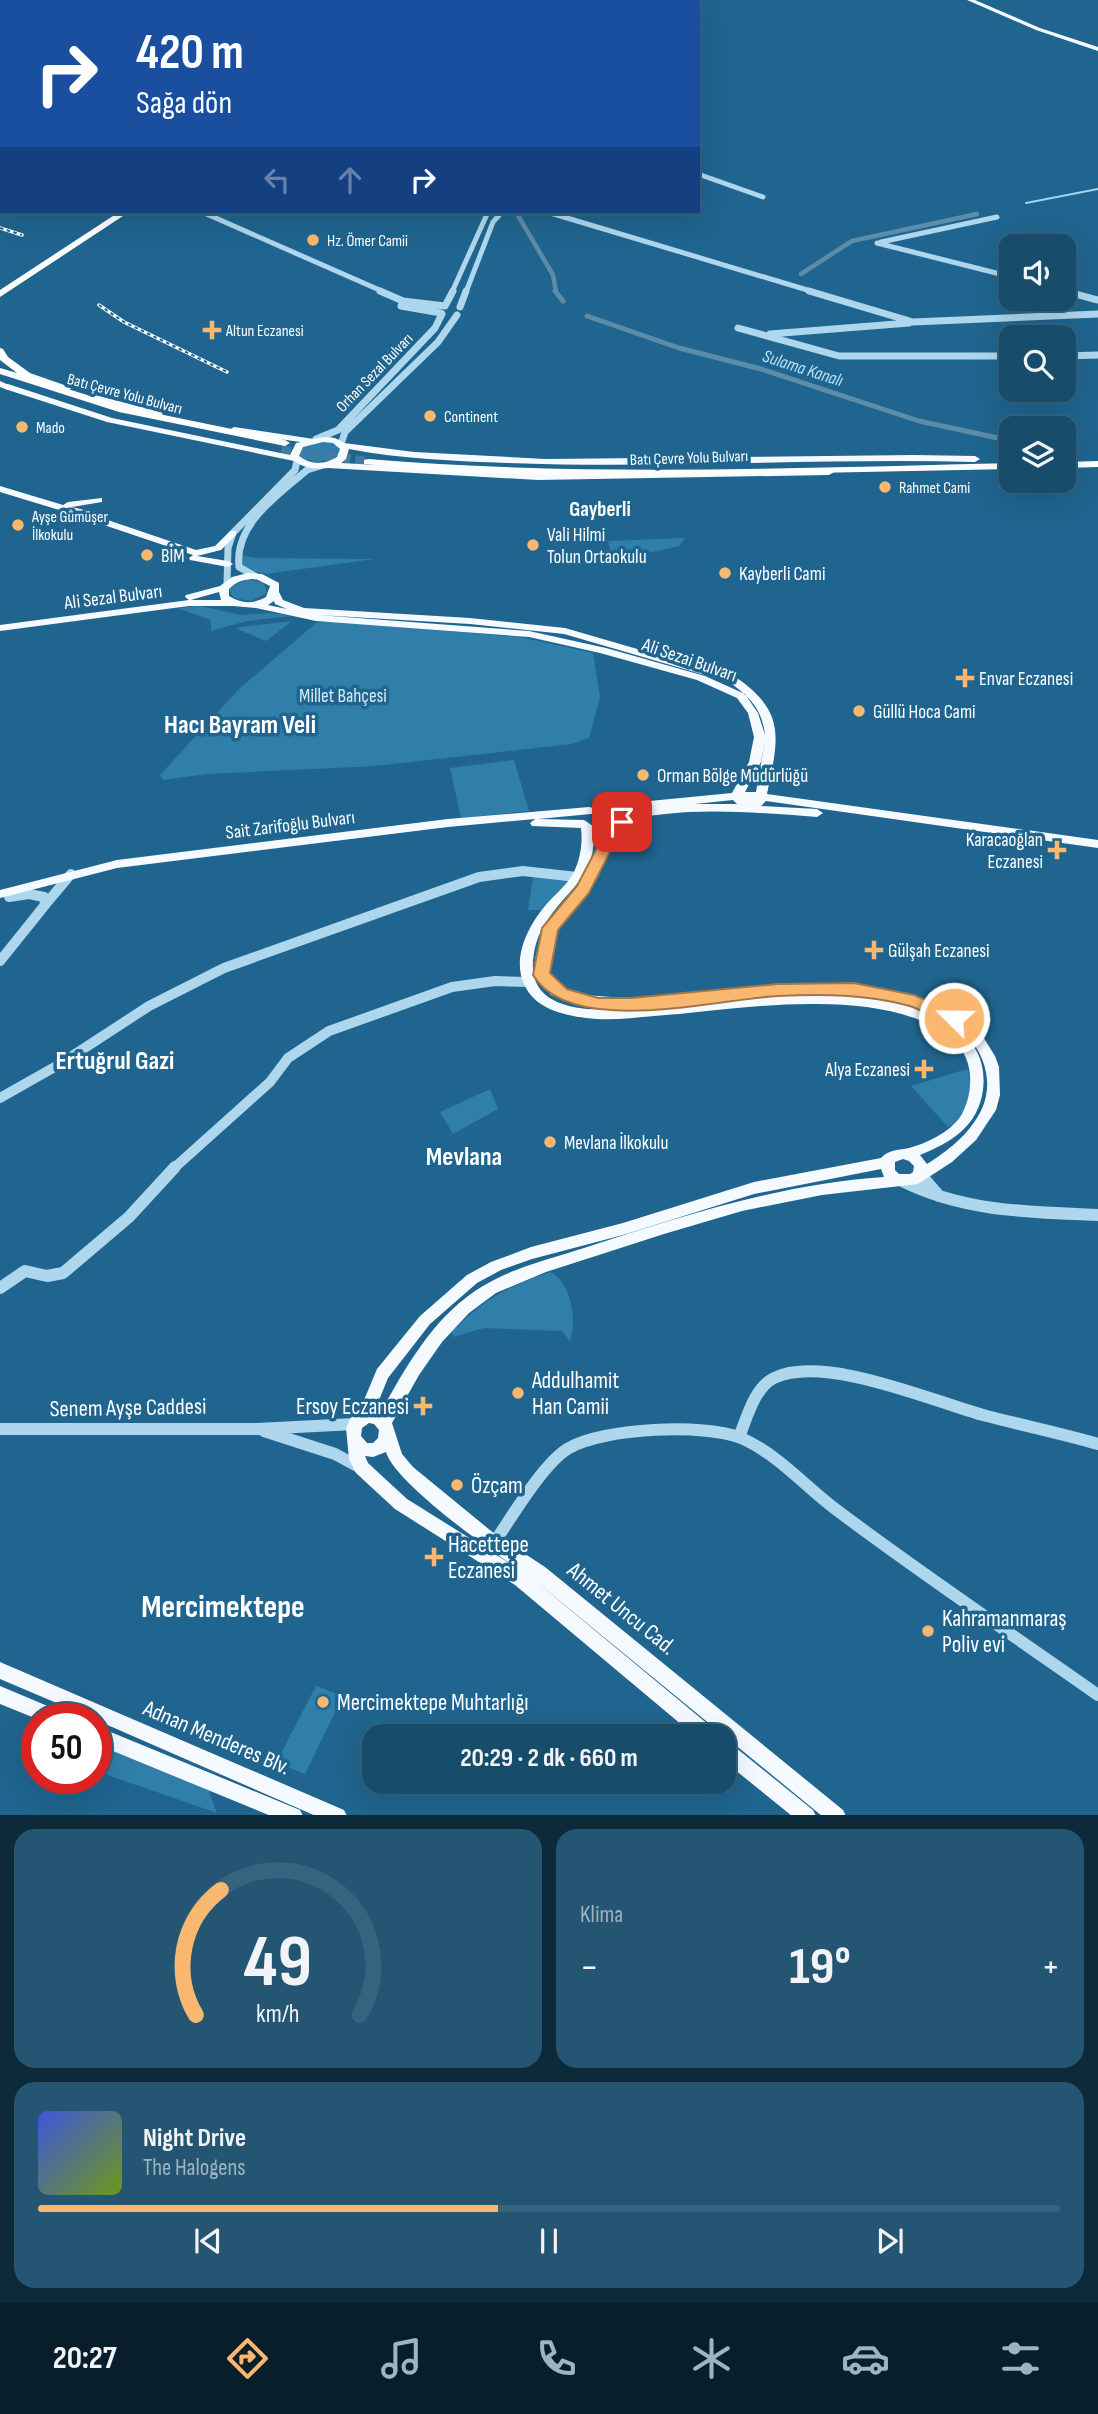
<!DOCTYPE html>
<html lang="tr">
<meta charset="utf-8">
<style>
:root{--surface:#174c6b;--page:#245673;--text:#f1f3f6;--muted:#9eb4c1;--line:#36637e;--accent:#fab76f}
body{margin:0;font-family:"Sofia Sans Condensed",sans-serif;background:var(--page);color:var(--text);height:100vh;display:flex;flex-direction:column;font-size:26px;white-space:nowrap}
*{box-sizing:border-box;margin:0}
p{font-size:23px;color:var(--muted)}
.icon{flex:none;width:38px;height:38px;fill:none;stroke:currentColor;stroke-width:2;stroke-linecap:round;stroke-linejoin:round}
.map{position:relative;height:1815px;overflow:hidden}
.details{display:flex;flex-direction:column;gap:14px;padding:14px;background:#0d2a3b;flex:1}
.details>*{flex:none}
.guide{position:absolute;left:0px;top:0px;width:700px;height:214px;box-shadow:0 7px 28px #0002,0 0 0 2px var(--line);background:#1a4fa0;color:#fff;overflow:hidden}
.fabs{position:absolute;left:999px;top:234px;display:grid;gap:14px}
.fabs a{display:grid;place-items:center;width:77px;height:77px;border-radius:14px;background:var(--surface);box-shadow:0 7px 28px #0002,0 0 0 2px var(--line);font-size:35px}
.speed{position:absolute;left:21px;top:1703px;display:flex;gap:14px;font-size:35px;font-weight:700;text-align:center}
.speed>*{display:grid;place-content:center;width:91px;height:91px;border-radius:50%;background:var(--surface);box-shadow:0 7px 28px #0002,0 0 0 2px var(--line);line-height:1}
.speed .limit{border:10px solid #d22;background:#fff;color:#111}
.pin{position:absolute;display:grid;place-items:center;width:60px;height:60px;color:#fff;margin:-30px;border-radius:14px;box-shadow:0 4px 10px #0006}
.me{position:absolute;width:77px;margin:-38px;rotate:293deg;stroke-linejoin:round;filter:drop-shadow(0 0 5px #0008)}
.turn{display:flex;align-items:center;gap:24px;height:147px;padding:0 21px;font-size:32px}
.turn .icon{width:91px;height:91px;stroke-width:2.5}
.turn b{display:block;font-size:49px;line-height:60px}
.lanes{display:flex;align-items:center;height:66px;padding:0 21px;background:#0003;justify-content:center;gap:35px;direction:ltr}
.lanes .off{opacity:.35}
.big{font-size:52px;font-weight:700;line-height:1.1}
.details .card{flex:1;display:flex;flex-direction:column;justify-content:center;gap:10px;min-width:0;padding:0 24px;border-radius:21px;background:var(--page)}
.details .dial{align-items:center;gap:0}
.dial svg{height:182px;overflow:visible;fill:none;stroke:var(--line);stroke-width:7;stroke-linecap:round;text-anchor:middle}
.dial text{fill:var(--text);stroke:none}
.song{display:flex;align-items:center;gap:21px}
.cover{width:84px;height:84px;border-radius:10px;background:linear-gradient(135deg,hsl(230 70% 55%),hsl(80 70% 35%))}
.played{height:7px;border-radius:4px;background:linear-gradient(90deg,var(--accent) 45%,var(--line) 45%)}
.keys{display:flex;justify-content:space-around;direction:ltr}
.heat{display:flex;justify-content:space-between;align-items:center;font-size:38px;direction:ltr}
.details .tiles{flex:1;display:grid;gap:14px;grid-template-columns:1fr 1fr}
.card:last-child{grid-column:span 2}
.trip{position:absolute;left:362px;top:1724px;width:374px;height:70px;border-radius:21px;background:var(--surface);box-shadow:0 7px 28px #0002,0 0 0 2px var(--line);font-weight:700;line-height:70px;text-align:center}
.tab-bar{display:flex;height:112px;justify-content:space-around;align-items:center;background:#091e2b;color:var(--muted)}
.tab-bar .icon{width:49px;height:49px}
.tab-bar .selected{color:var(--accent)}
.tab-bar b{font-size:32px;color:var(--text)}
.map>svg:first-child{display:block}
.green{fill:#307faa}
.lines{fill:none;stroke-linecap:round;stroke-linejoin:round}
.stream{stroke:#a2d4ee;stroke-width:2}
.canal-far1{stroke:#5d8ca8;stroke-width:4.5}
.canal{stroke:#5d8ca8;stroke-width:5}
.highway-tunnel{stroke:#417ca0;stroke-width:10;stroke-dasharray:10 5;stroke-linecap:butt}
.minor-far3{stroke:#aed7ed;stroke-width:5}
.minor-far2{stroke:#aed7ed;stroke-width:7}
.minor-far1{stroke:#aed7ed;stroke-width:10}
.minor{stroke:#aed7ed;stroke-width:12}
.major{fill:#f4faff;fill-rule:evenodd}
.highway{fill:#fff;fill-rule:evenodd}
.rail-casing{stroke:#fff;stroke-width:3.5}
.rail{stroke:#1f658f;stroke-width:2;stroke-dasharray:3.5;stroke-linecap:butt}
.route{fill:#fab76f;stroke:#a27748;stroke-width:2}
.poi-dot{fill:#fab76f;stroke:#1f658f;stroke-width:2.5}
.labels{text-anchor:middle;stroke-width:7;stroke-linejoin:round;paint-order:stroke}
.far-poi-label{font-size:16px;fill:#fff;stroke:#1f658f;text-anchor:start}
.far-street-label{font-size:16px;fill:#fff;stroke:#1f658f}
.far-water-label{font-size:18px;font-style:italic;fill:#bae0f4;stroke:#1f658f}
.poi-label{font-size:19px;fill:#fff;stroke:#1f658f;text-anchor:start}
.street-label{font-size:19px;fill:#fff;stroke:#1f658f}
.park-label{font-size:19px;fill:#d4ecf9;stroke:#1f658f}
.far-district-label{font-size:21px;font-weight:bold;fill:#fff;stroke:#1f658f}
.near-poi-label{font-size:23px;fill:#fff;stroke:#1f658f;text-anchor:start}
.near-street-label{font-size:23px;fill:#fff;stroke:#1f658f}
.district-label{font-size:26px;font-weight:bold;fill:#fff;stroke:#1f658f}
.near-district-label{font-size:32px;font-weight:bold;fill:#fff;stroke:#1f658f}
</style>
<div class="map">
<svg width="1098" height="1816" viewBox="0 0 1098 1816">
<rect width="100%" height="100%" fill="#1f658f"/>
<!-- green -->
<path class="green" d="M314,441L335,443L341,449L339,456L316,463L299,457L298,449Z
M685,538L679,546L613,561L608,541Z
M239,555L255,558L374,559L266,574L251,571L239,564Z
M247,579L264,583L267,593L251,601L233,598L229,588Z
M200,606L241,615L270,613L290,616L247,621L211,631V620L177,608Z
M292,621L266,641L237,629L240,627Z
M330,621L520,637L593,653L600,697L589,738L572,744L375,766L206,774L163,780L160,775L239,689L316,623Z
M514,760L529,811L461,818L450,768Z
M533,876L569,881L544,910H528Z
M967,1069C975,1086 968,1120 948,1127L911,1086Z
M490,1089L498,1109L453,1134L440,1112Z
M551,1272C572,1284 577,1321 570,1341L562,1331L484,1328L453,1337L452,1331C487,1298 505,1288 551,1272Z
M316,1686L343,1696L305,1774L278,1763L279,1757Z
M96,1743L208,1789L217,1813L96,1771Z"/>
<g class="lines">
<!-- stream -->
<path class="stream" d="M1026,203L1098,189"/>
<!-- canal-far1 -->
<path class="canal-far1" d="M190,2L192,0
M516,212L553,275L556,292
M801,274L852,241L977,214"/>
<!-- canal -->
<path class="canal" d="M555,291L563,301
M587,316L679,348L761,369L919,421L1012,441"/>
<!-- highway-tunnel -->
<path class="highway-tunnel" d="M281,450L368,462"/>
<!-- minor-far3 -->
<path class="minor-far3" d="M410,2L413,0
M446,2L448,0
M698,174L763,197
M182,212H197
M202,212L384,292
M547,212L814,292
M881,242L997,217
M877,243L1012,277
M1064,291L1069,292
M452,292L488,212
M466,292L493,222L502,212"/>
<!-- minor-far2 -->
<path class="minor-far2" d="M380,291L403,301L445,306L453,291
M809,291L913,322L1098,314
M1064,291L1098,300
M401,306L441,313
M460,307L466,291
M738,328L839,356H1012
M770,334L909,323
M391,351L394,354
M1064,356L1098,355
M316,439L338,430L435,328L442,314
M341,444L345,432L438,342L457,315
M255,576L239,567C234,524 278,495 307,470L320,466
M227,583L228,548L233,533L295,470L297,461"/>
<!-- minor-far1 -->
<path class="minor-far1" d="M45,905L71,874
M0,961L45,905L44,897L29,894L9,897
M0,1098L60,1064L149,1006L224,968L479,877L523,871L577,877
M173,1169L270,1082L288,1058L329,1031L452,987L495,981L529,982"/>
<!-- minor -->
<path class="minor" d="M920,1174L939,1196
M902,1181C964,1212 1030,1212 1098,1215
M0,1288L25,1271L47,1276L63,1273L129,1217L175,1167
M0,1429H257L355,1424
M264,1431L335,1454L361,1468
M739,1437C747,1418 754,1388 774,1378C824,1354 932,1401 983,1415C1021,1425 1060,1433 1098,1444
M494,1543C511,1518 544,1462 569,1448C604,1428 704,1423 741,1438C776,1453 804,1485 834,1508C920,1573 1010,1633 1098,1695"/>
<!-- major -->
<path class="major" d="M967,0H975L1040,28L1098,47V51L1036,30Z
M0,63H2V68H0Z
M27,372L70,387L71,389L64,391L24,377L23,375Z
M8,384L112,418L290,455L296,443L301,442L234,433L229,430L234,427L314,439C324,436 335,436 344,443L414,452L546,459L914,455L975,456L980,459L975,462C819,458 663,469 508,463C455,461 401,459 349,449L346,459L341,463L538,474L829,469L834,472L829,475L538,480L328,468C315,470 304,468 294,461L107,422L5,389V385ZM323,442L333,443L340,449L337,457C324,465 311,465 299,456L303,447Z
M91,394L161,412L163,414L158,417L88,399L87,397Z
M0,486L63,505L68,502L102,498V502L72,507L88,511L90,514L196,550L215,546L230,531H236V535L221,550L197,556L228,561L233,564L228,567L190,560L189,558L193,555L89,520L81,524L69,523L65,517L69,513L0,492Z
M248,573L262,574L279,583V592L283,600L304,608L470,618L565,628L737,678C787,713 778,740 767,794L1098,840V848L766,801L761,806L817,809L823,813L817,817C749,812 679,805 612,824C609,843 607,860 598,877C576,915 549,924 547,974L560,988L585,995L624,998L670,997L822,983L866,987L908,996L952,1010L980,1032L995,1056L999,1067L1000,1095L996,1110L976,1140L952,1162L918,1184L822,1195L742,1211L664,1234L546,1272L496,1293L469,1313L442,1342L419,1375L392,1423L402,1454L413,1467L496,1535L545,1567L843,1810L846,1816H822L533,1579L715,1730L718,1736H695L515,1585L395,1509L356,1473L349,1459L346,1428L351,1417L359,1412L377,1369L420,1316L467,1275L491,1262L531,1247L623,1223L754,1182L881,1158C889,1149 900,1150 909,1148C928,1143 952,1131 962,1114C971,1097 973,1075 966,1058C958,1039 940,1029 922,1021C890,1008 853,1004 818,1004C764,1003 709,1012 654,1016C631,1018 609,1021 586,1018C562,1015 534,1008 524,984C512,958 528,926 545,906C554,895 566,886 573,874C580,860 583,844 581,828L532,826L530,823L535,819L448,827L117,868L0,898V890L117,860L448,819L589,807L593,808L598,806L732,793L749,762L754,737L748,713L737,698L697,680L600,653L529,637L316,621L256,608L233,606H189L0,631V625L189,600L185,597L186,595L220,586L232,577ZM256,579L270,586L266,597C254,604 241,604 229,596V589C237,581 245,579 256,579ZM219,592L221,600H191L194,599ZM274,601L275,604L287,609L268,605ZM318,615L470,624L564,634L729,682C750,697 762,709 765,735L758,713L745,694L705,676L606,648L529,631ZM765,741L756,792H745L761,762ZM733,800L737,804H695ZM633,810L604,818L600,824C597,838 597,854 591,867C570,910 537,917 534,973L551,995L585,1005L624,1008L655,1007C621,1009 539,1021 533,971C532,955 536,938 545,924C567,887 599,878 593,826L584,820L538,819ZM822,993C862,994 907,999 943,1017C981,1037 1002,1083 975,1121C963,1139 946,1152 927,1164L920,1155C952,1142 978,1126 983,1090C994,998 848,993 788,995ZM903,1159L909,1161L914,1166L913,1172L910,1174H899L895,1170V1162ZM881,1169L884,1177C780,1184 682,1216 584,1248C547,1260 507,1269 475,1291C432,1320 405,1368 381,1412L375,1410L388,1378L430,1324L477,1283L501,1270L532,1259L623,1235L754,1194ZM369,1423L374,1424L379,1430L378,1438L373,1443H367L361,1436L362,1428ZM386,1452C394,1481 483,1545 511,1564L407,1499L368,1463L365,1456L373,1457Z
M0,1662L344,1810L347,1816H316L96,1720V1718H92L0,1679Z
M0,1686L62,1712L65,1718L37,1719L0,1704Z
M96,1726L300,1810L303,1816H271L96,1744Z
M724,1740L730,1743L813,1810L816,1816H792L724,1761Z"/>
<!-- highway -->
<path class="highway" d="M418,0H426L417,2Z
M432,0H441L431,2Z
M119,212H129L0,297V290Z
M0,348L3,349L8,357L30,373V377L125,407L285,440L290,443L285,446L119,412L0,374V368L17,373L0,360Z
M0,381L13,387L8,390L0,387Z
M368,459C583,477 797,468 1012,463V469L609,477L448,472L364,464V460Z
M1098,461V467L1064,468V462Z"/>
<!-- rail casing -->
<g class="rail-casing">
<path id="rail" d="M0,228L22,235
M99,305L124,322L227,372"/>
</g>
<!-- rail -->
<use href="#rail" class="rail"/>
</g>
<!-- route -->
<path class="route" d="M622,817L630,822L614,844L589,893L558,930L550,973L567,989L598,998H631L778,984L854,983L914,995L960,1014L963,1018L960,1022C945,1027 925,1011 910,1006C868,994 821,994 778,996C716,999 571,1038 533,975L542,928L577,886L602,838L617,818Z"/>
<!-- markers -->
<g class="poi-dot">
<circle cx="313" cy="240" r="7"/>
<path d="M208.5 319.5h7v7h7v7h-7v7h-7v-7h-7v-7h7z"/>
<circle cx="430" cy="416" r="7"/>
<circle cx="22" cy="427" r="7"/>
<circle cx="885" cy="487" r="7"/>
<circle cx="18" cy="525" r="7"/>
<circle cx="533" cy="545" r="7"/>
<circle cx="147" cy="555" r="7"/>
<circle cx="725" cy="573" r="7"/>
<path d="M961.5 667.5h7v7h7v7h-7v7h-7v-7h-7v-7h7z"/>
<circle cx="859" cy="711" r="7"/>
<circle cx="643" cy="775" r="7"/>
<path d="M1053.5 839.5h7v7h7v7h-7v7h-7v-7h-7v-7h7z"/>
<path d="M870.5 939.5h7v7h7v7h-7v7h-7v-7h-7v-7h7z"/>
<path d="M920.5 1058.5h7v7h7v7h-7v7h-7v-7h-7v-7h7z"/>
<circle cx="550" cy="1142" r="7"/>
<circle cx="518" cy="1393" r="7"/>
<path d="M419.5 1395.5h7v7h7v7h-7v7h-7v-7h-7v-7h7z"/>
<circle cx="457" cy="1485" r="7"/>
<path d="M430.5 1546.5h7v7h7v7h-7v7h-7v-7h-7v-7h7z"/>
<circle cx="928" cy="1631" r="7"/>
<circle cx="323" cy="1702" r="7"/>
</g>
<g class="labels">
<!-- far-poi labels -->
<g class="far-poi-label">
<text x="327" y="246">Hz. Ömer Camii</text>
<text x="226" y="336">Altun Eczanesi</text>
<text x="444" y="422">Continent</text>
<text x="36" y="433">Mado</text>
<text x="899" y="493">Rahmet Cami</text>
<text x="32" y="522">Ayşe Gümüşer<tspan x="32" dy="18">İlkokulu</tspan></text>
</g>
<!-- far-street labels -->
<g class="far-street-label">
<text transform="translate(374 372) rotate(-46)" y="6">Orhan Sezal Bulvarı</text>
<text transform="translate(125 393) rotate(15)" y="6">Batı Çevre Yolu Bulvarı</text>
<text transform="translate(689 457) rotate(-2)" y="6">Batı Çevre Yolu Bulvarı</text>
</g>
<!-- far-water labels -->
<g class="far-water-label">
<text transform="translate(803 368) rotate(18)" y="6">Sulama Kanalı</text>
</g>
<!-- poi labels -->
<g class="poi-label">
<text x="547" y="541">Vali Hilmi<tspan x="547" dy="22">Tolun Ortaokulu</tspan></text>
<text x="161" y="562">BİM</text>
<text x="739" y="580">Kayberli Cami</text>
<text x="979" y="685">Envar Eczanesi</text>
<text x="873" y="718">Güllü Hoca Cami</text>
<text x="657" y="782">Orman Bölge Müdürlüğü</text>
<text x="1043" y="846" text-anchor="end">Karacaoğlan<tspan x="1043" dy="22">Eczanesi</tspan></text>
<text x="888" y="957">Gülşah Eczanesi</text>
<text x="910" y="1076" text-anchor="end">Alya Eczanesi</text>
<text x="564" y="1149">Mevlana İlkokulu</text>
</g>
<!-- street labels -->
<g class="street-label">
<text transform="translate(113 596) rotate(-7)" y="7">Ali Sezal Bulvarı</text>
<text transform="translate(690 659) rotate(19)" y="7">Ali Sezai Bulvarı</text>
<text transform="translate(290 824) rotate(-7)" y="7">Sait Zarifoğlu Bulvarı</text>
</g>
<!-- park labels -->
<g class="park-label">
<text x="343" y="702">Millet Bahçesi</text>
</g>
<!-- far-district labels -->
<g class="far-district-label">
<text x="600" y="516">Gayberli</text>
</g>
<!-- near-poi labels -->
<g class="near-poi-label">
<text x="532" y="1388">Addulhamit<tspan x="532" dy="26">Han Camii</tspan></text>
<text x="409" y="1414" text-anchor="end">Ersoy Eczanesi</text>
<text x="471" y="1493">Özçam</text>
<text x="448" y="1552">Hacettepe<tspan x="448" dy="26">Eczanesi</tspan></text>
<text x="942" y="1626">Kahramanmaraş<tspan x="942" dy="26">Poliv evi</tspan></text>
<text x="337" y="1710">Mercimektepe Muhtarlığı</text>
</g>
<!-- near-street labels -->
<g class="near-street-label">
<text transform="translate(128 1407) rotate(-1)" y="8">Senem Ayşe Caddesi</text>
<text transform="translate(622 1608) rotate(39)" y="8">Ahmet Uncu Cad.</text>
<text transform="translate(217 1737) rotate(23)" y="8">Adnan Menderes Blv.</text>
</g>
<!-- district labels -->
<g class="district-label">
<text x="240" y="733">Hacı Bayram Veli</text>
<text x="115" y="1069">Ertuğrul Gazi</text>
<text x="464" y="1165">Mevlana</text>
</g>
<!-- near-district labels -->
<g class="near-district-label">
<text x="223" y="1617">Mercimektepe</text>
</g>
</g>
</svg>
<div class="fabs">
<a><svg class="icon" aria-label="sound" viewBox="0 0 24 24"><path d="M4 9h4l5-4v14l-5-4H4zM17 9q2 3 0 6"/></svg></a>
<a><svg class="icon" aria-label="search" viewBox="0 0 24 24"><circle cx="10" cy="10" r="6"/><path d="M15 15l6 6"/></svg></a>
<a><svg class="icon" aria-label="layers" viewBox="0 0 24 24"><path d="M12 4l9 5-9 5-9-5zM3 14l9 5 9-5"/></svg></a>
</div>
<div class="speed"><div class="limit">50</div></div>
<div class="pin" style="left:622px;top:822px;background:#d93025"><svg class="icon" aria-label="arrive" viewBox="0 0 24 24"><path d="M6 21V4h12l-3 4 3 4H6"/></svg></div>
<svg class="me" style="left:954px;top:1018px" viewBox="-20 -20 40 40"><circle r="17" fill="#fab76f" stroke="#fff" stroke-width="3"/><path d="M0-11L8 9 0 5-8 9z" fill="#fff"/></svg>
<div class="trip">20:29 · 2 dk · 660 m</div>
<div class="guide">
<div class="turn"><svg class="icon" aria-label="right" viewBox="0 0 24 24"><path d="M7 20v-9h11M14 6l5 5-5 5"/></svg><div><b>420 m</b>Sağa dön</div></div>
<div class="lanes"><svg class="icon off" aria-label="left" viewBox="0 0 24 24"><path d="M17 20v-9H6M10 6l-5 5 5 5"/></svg><svg class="icon off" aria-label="ahead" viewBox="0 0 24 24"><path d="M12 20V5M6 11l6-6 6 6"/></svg><svg class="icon" aria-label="right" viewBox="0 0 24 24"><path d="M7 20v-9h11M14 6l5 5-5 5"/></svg></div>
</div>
</div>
<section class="details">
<div class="tiles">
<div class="card dial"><svg viewBox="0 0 100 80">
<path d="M14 69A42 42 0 1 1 86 69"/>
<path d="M14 69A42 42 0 0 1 25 14" stroke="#fab76f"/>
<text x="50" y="56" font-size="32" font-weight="700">49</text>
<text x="50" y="72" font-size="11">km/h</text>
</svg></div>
<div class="card"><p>Klima</p>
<div class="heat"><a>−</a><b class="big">19°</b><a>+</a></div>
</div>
<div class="card">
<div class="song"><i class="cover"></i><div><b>Night Drive</b><p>The Halogens</p></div></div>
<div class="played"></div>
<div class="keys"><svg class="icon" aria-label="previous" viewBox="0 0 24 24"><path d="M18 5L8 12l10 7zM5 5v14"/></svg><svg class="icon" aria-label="pause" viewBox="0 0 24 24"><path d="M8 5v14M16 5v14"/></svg><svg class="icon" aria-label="next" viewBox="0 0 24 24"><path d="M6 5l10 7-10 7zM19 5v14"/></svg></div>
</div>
</div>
</section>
<nav class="tab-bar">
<b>20:27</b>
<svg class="icon selected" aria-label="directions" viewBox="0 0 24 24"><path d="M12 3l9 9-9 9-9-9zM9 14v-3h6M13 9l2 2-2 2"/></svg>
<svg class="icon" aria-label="music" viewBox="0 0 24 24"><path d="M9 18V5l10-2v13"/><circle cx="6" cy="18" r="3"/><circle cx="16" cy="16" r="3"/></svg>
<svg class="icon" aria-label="phone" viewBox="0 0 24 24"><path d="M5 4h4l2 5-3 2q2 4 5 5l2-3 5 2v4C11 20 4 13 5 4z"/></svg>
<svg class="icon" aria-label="climate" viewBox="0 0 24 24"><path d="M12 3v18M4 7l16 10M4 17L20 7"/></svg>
<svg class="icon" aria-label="car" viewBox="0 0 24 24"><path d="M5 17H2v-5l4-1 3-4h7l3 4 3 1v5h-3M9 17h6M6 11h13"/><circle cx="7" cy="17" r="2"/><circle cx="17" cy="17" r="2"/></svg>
<svg class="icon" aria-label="filters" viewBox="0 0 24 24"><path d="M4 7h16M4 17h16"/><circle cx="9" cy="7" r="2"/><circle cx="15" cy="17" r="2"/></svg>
</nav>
